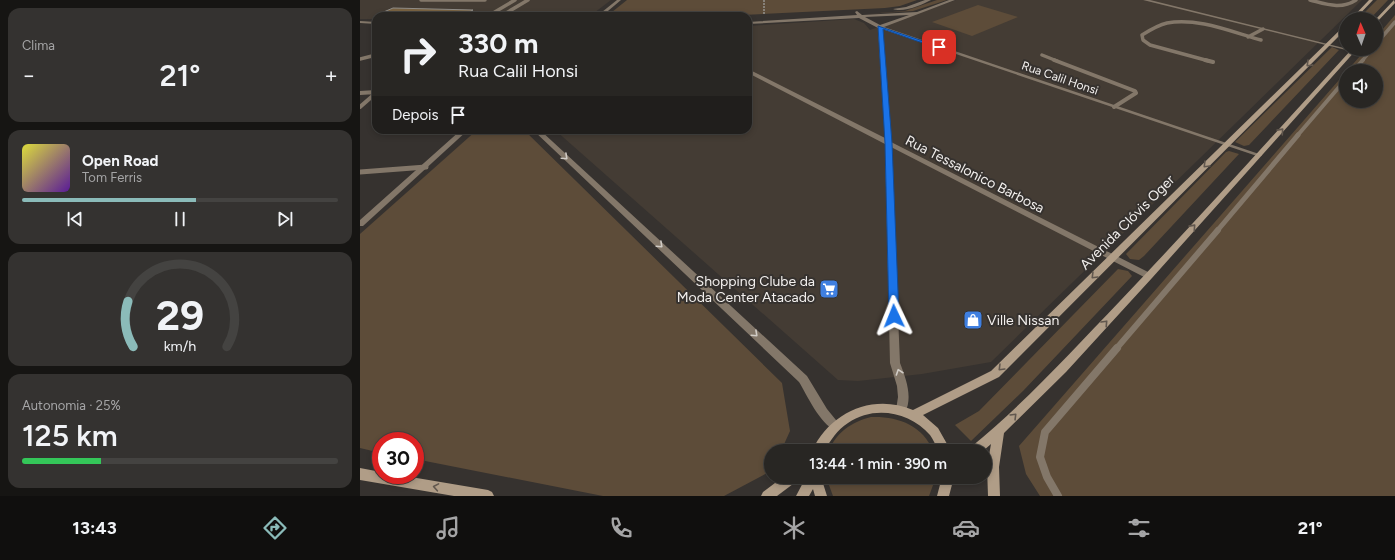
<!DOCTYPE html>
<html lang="pt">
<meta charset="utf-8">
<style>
:root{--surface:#282623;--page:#343230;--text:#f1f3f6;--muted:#a5a5a6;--line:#444341;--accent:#8bbbb9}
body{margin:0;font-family:Figtree,sans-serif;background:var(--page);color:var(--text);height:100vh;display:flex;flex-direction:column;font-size:15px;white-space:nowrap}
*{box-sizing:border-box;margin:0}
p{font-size:13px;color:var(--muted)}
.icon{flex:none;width:22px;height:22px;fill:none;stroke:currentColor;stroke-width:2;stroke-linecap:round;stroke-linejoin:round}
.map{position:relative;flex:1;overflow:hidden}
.panel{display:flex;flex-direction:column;gap:8px;padding:8px;background:#161513;width:360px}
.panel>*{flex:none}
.guide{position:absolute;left:12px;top:12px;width:380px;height:122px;border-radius:12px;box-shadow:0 2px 6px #0003,0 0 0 1px var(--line);background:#282623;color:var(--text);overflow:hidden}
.needle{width:26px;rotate:358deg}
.tools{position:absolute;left:979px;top:12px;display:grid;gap:8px}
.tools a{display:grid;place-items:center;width:44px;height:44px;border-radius:50%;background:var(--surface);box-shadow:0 2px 6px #0003,0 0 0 1px var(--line);font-size:20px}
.speed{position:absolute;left:12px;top:432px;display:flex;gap:8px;font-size:20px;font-weight:700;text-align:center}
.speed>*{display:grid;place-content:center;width:52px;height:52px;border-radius:50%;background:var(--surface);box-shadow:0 2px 6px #0003,0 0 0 1px var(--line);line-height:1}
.speed .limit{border:6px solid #d22;background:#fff;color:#111}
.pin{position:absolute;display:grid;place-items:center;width:34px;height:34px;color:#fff;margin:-17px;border-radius:8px;box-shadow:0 2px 6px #0006}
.me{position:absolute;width:44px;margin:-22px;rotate:358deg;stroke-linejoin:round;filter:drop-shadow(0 0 3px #0008)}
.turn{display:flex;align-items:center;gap:14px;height:84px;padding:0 20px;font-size:18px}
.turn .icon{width:52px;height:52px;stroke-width:2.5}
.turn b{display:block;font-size:28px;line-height:34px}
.then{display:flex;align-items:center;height:38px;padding:0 20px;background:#0003;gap:8px;font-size:15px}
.big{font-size:30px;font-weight:600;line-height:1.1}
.panel .card{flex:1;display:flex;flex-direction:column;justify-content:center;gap:6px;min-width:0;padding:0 14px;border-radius:12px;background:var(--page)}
.panel .dial{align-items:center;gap:0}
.dial svg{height:104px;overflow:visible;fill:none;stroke:var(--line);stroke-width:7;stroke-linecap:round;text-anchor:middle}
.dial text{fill:var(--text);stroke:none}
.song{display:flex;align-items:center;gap:12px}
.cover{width:48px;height:48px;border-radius:6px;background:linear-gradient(135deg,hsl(60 70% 55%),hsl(270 70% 35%))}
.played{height:4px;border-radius:2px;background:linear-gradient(90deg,var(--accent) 55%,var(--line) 55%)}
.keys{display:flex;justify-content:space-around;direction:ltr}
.heat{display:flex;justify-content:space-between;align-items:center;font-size:22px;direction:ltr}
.charge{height:6px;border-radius:3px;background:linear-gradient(90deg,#34c759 25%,var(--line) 0)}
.trip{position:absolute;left:404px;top:444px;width:228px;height:40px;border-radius:20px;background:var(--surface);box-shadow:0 2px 6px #0003,0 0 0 1px var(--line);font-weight:600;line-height:40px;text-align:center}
.tabs{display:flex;height:64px;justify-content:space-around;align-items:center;background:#100f0e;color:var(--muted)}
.tabs .icon{width:28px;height:28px}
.tabs .selected{color:var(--accent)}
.tabs b{font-size:18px;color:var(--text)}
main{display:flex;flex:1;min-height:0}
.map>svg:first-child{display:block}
.built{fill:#443c34}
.green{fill:#5d4c39}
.building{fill:#7a6342;stroke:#918e89}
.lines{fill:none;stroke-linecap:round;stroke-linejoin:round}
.path{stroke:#95928f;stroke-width:1.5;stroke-dasharray:2 1;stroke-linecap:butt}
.service-far4{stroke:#837769;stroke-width:3.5}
.service-far3{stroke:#837769;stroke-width:4}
.service-far2{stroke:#837769;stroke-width:5}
.service-far1{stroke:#837769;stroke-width:6}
.service{stroke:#837769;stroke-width:8}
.minor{fill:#837769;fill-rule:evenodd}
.secondary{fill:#b09d87;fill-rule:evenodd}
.oneway{stroke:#61574e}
.oneway2{stroke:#d1ccc6}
.route{fill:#1a73e8;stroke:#114b97}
.labels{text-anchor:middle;stroke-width:4;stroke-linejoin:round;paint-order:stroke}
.far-street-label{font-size:12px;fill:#f3f0ee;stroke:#36322f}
.street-label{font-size:14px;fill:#f3f0ee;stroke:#36322f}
.poi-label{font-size:14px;fill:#f3f0ee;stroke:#36322f;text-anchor:end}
</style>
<main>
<section class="panel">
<div class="card"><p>Clima</p>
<div class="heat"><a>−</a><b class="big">21°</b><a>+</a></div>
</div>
<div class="card">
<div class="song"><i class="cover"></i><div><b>Open Road</b><p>Tom Ferris</p></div></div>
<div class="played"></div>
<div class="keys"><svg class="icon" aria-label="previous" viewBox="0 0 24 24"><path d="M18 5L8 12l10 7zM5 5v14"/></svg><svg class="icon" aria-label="pause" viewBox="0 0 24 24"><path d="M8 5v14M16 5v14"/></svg><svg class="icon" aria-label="next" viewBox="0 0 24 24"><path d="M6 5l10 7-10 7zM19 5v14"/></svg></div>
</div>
<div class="card dial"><svg viewBox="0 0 100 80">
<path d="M14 69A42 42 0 1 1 86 69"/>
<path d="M14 69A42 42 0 0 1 10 34" stroke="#8bbbb9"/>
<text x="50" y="56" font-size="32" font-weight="700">29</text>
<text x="50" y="72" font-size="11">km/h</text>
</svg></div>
<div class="card"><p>Autonomia · 25%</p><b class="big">125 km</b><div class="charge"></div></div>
</section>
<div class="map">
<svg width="1035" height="496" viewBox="0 0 1035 496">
<rect width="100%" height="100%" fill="#36322f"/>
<!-- built -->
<path class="built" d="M0,0H251L230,16H16V19H0Z
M596,0H1002L631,362L562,374L498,381L478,380L195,130H388V26L494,19L504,23L510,30Z"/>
<!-- green -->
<path class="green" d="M267,0H557L540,6L525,8L361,16H247Z
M577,0H587L553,11L506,14L545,11Z
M1017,0H1028L1010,19H998Z
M618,5L658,17L612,36L572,22Z
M1035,15V496H680L666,474L659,446L986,72V101H1016V71H987L1006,49H1016V37Z
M972,47L979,50L889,145L884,146L875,142Z
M117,130H164L422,383L430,431L421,451H411V471L364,496H243L55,459V441H21V453L0,448V234Z
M869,151L879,154L784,256L779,260L770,259L766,254L866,152Z
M758,269L768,271L772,276L663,391L611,441L595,425L619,411Z
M511,417C537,416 563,425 573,451H469C476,432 492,422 511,417Z
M466,477H576L569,496H473Z"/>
<!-- building -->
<path class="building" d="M33,8L113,10L101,16L19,14Z"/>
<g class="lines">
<!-- path -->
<path class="path" d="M404,0V15"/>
<!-- service-far4 -->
<path class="service-far4" d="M61,0H125
M950,0C966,4 981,10 996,0
M128,16L155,0
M141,16L168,0
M888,37L903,29
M1016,44L1035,22
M682,55L697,61
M0,59L16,55
M849,61L790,45L783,40L782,35C790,30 798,25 807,23C837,17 872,32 901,40
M1002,61L1012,49"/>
<!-- service-far3 -->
<path class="service-far3" d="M694,60L775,91L776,93L754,107
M845,60L853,62
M993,71L1003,60
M0,93L16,92
M0,107L16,93
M937,136L986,79"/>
<!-- service-far2 -->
<path class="service-far2" d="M0,172L66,167
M857,231L938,135"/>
<!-- service-far1 -->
<path class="service-far1" d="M756,349L858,230"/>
<!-- service -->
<path class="service" d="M698,496L687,477L680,457L685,432L757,348"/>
<!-- minor -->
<path class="minor" d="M257,0H261L242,16H237Z
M565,0H571C562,5 543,13 533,9L546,7Z
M589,0H595L524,27L902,155L901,156H897L522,29L531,142L792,274L793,276L789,279L786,278L531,147L540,363C546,379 553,397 545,413L541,415L537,413L536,410L538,397L537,386L530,363L525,144L388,73V69L390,70L525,138L518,28L499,18L388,24V22L497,15L495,12L497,11L502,15L557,12ZM549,15L520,25L505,17Z
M783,0H790L988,49L986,50Z
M0,21L16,22V24L0,23Z
M101,130H108L3,226H0V220Z
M173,130H180L447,376L467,409L480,425L479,428L475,430C460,424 447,395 439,382Z"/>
<!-- secondary -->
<path class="secondary" d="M1009,0H1013L995,19H991Z
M1034,0L1035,3L1016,23V19Z
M984,26H986V29L639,377L563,415L578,428L591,451H579C576,446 573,439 570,435C550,412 514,405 488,423C477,430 471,440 464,451H452C470,412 513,393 553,410L631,371Z
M992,49H997L792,278L706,372L644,433L639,467L640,496H628L627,467L631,444L623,451H609L611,447C665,403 712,351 760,301C839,218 915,133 992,49Z
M0,468L21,472V475H39L128,490L132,492L134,496H94L0,480Z
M423,477H439L437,481L417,496H401L403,492Z
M446,477H461L467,496H455L453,489L449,496H436Z
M582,477H594L589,496H577Z"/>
</g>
<!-- one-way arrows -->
<defs><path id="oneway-chevron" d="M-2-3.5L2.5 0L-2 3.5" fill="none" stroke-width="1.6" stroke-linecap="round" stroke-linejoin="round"/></defs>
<g class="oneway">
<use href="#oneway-chevron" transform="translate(949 64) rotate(136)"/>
<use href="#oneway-chevron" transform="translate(921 131) rotate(-48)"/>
<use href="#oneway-chevron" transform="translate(846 165) rotate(135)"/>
<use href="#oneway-chevron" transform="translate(833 227) rotate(-48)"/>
<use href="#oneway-chevron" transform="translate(734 276) rotate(135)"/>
<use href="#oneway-chevron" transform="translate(745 323) rotate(-47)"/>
<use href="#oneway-chevron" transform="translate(641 368) rotate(135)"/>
<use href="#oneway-chevron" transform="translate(654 416) rotate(-45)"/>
<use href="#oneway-chevron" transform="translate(76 487) rotate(-170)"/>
</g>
<g class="oneway2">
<use href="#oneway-chevron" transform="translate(205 157) rotate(43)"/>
<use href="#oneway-chevron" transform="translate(300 245) rotate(43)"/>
<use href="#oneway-chevron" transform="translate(395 334) rotate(43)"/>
<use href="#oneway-chevron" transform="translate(539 372) rotate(-109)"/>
</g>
<!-- route -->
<path class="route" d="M518,26L581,47L577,48L523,29L532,143L539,316L534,319L529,316L525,143Z"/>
<!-- icons -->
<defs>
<g id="supermarket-square" transform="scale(1)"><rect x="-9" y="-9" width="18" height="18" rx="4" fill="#3f7fe0" stroke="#36322f"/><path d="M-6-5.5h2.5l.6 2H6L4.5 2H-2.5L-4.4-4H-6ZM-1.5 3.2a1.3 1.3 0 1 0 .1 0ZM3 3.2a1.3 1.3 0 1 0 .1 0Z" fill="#fff"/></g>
<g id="shop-square" transform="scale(1)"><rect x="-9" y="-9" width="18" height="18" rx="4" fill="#3f7fe0" stroke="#36322f"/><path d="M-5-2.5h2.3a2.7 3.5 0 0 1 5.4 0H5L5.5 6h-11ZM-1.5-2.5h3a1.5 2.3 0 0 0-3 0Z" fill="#fff"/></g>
</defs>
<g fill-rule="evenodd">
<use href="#supermarket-square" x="469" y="289"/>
<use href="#shop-square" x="613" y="320"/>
</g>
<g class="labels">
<!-- far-street labels -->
<g class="far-street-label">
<text transform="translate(700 78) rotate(19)" y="4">Rua Calil Honsi</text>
</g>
<!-- street labels -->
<g class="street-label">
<text transform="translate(615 174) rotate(27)" y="5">Rua Tessalonico Barbosa</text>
<text transform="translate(767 222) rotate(-45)" y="5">Avenida Clóvis Oger</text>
</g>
<!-- poi labels -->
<g class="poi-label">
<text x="455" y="286">Shopping Clube da<tspan x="455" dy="16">Moda Center Atacado</tspan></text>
<text x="627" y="325" text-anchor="start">Ville Nissan</text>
</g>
</g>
</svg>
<div class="tools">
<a><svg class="needle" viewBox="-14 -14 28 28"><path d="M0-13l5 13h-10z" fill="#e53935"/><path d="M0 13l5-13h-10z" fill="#a5a5a6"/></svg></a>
<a><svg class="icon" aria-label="sound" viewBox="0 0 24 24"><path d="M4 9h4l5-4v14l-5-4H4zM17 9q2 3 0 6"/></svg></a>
</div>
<div class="speed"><div class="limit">30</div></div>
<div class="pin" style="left:579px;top:47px;background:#d93025"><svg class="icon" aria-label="arrive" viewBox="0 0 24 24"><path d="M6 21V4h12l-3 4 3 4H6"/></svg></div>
<svg class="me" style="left:534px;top:316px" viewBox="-20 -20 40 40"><path d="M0-17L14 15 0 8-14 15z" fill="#1a73e8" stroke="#fff" stroke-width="4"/></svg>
<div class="trip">13:44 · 1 min · 390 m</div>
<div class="guide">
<div class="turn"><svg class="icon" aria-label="right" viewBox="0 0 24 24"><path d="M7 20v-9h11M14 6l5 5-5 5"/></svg><div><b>330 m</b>Rua Calil Honsi</div></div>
<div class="then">Depois<svg class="icon" aria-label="arrive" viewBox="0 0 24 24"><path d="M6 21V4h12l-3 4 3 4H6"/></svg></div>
</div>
</div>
</main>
<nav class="tabs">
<b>13:43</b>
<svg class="icon selected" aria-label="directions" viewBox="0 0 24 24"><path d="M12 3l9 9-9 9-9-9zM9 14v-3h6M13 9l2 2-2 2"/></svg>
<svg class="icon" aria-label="music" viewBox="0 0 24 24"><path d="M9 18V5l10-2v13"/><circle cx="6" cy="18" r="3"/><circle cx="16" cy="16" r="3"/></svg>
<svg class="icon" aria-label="phone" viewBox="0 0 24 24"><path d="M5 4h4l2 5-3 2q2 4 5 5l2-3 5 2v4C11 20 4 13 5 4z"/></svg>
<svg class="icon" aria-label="climate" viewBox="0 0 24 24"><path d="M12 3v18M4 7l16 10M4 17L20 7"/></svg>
<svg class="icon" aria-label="car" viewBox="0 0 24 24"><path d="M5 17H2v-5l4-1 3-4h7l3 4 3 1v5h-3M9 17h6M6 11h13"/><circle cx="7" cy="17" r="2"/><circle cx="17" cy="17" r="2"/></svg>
<svg class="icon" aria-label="filters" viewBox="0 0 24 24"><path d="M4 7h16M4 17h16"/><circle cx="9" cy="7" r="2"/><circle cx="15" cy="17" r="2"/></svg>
<b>21°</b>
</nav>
